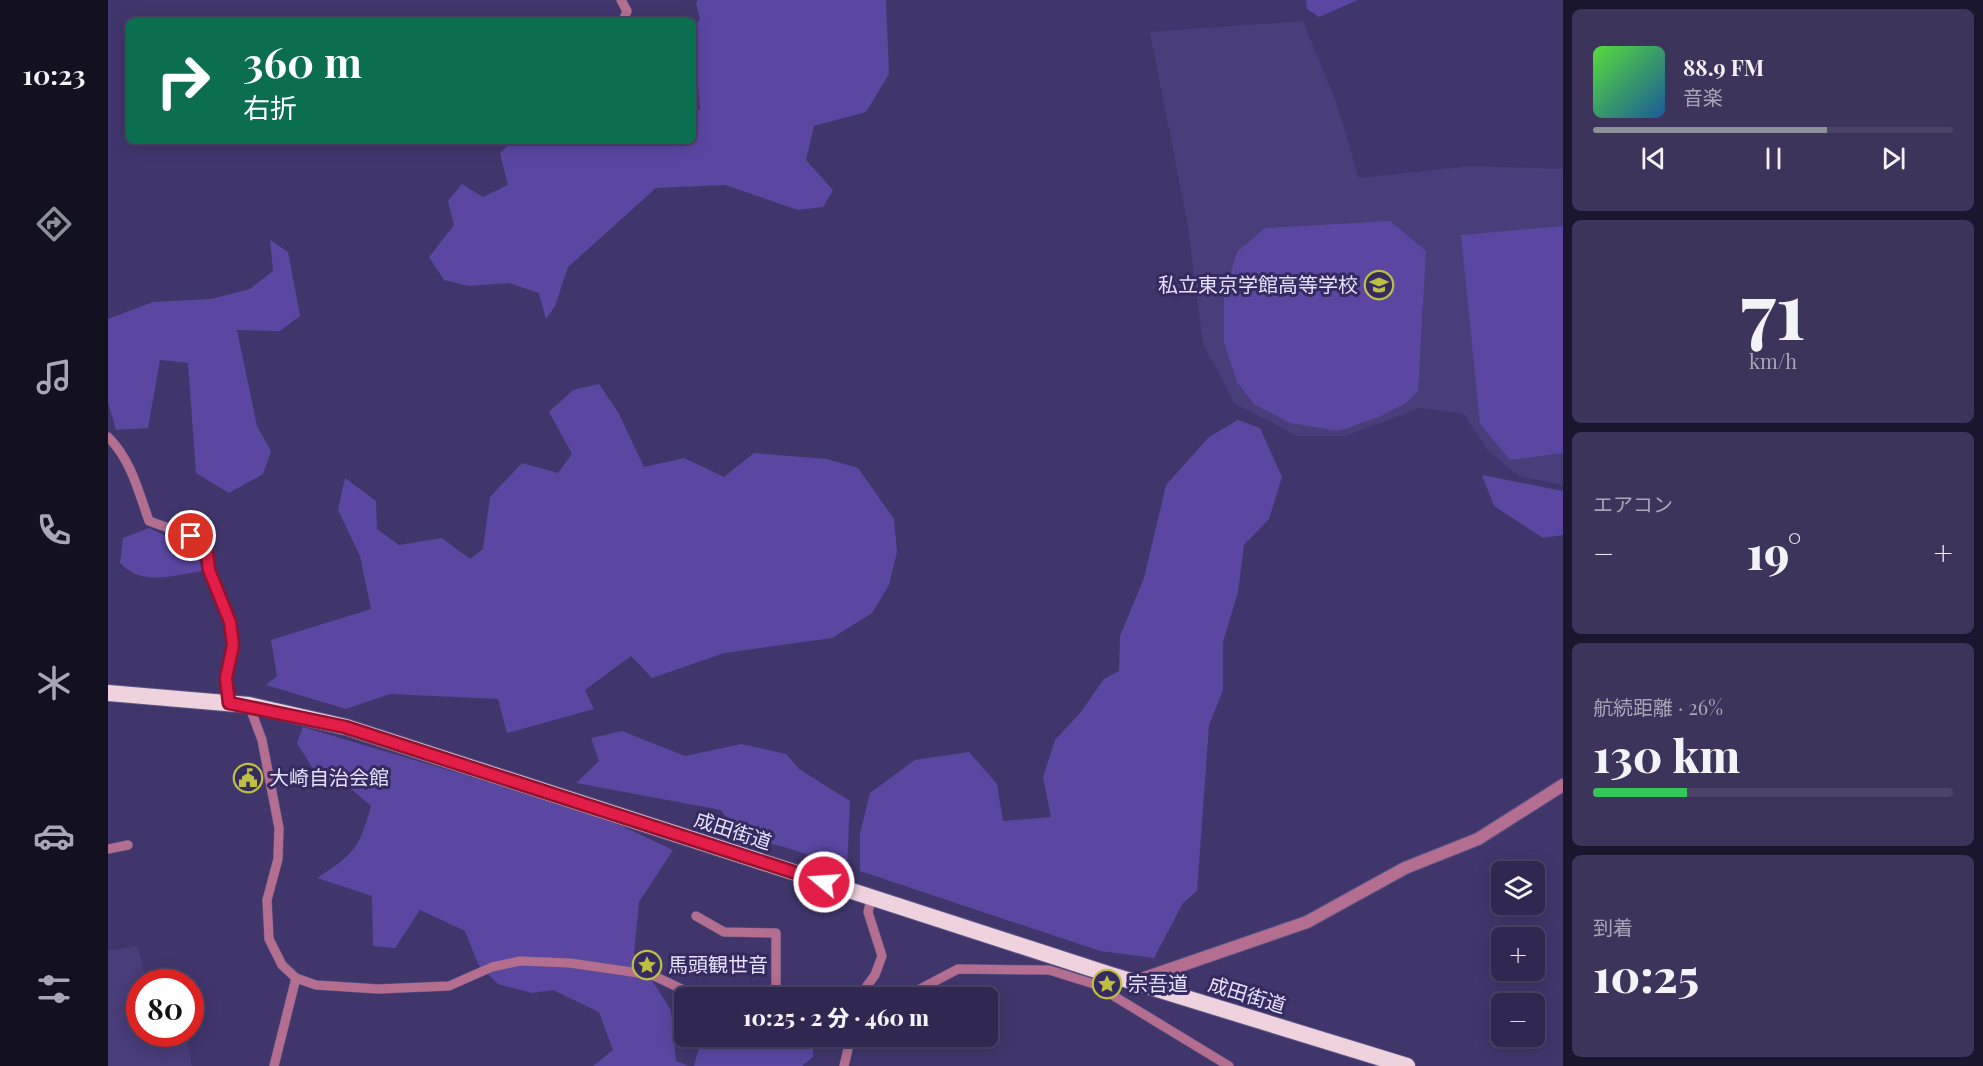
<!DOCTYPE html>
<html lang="ja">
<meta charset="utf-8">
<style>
:root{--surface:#302851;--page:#3c345b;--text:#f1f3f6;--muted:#a8a6b7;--line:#4b4468;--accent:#8c9099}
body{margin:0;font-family:"Playfair Display","Noto Sans JP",serif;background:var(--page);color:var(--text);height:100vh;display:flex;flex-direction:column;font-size:22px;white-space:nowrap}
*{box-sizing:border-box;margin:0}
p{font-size:20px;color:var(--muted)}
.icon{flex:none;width:33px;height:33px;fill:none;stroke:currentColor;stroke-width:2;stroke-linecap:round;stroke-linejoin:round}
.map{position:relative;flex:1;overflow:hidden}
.panel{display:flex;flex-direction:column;gap:9px;padding:9px;background:#1a162d;width:420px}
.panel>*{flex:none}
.hud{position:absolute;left:18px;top:18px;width:570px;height:126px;border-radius:9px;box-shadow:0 3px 15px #0003,0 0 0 2px var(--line);background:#0b6e4f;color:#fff;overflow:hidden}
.controls{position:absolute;left:1383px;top:861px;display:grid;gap:12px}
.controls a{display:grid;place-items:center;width:54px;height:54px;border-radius:9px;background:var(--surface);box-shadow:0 3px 15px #0003,0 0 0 2px var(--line);font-size:30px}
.speed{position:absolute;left:18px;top:969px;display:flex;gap:12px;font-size:30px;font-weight:700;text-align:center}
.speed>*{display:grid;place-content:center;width:78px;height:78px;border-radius:50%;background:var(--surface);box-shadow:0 3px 15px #0003,0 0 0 2px var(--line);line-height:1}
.speed .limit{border:9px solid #d22;background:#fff;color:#111}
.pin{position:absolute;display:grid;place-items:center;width:51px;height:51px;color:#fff;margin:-26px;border:3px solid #fff;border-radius:50%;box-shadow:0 2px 6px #0007}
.me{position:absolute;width:66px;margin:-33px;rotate:288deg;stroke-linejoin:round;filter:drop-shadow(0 0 4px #0008)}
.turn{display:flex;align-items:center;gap:21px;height:126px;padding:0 18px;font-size:27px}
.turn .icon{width:78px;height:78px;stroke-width:2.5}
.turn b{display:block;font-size:42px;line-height:51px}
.big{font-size:45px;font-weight:800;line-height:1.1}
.panel .card{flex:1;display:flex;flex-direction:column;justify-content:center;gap:9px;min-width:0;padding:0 21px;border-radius:9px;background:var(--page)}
.panel .dial{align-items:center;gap:0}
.dial b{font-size:78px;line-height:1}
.song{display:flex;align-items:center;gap:18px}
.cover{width:72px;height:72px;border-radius:9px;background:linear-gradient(135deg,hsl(110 70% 55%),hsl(210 70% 35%))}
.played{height:6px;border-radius:3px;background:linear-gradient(90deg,var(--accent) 65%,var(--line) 65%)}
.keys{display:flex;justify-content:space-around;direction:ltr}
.heat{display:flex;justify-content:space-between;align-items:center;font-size:33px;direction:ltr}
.charge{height:9px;border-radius:4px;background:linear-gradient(90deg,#34c759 26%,var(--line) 0)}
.trip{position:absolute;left:566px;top:987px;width:324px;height:60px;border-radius:9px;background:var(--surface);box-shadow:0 3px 15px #0003,0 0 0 2px var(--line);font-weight:800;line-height:60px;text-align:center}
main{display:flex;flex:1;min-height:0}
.menu{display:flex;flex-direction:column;width:108px;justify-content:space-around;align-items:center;background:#131020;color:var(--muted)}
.menu .icon{width:42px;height:42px}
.menu .on{color:var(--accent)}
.menu b{font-size:27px;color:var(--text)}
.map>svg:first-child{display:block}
.built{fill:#493d7a}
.green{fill:#5b47a2}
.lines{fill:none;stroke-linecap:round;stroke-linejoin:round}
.minor-casing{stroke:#5d5586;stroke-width:10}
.tertiary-casing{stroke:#5d5586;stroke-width:14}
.trunk-casing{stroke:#5d5586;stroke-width:18}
.minor{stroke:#b46e90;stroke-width:9}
.tertiary{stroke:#b46e90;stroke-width:12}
.trunk{stroke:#eed2de;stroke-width:16}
.route-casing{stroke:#92132f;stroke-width:15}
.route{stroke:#e11d48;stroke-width:10}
.labels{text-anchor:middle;stroke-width:6;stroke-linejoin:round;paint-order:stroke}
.poi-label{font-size:20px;fill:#e3e1fb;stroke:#362b60;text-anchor:start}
.street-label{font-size:20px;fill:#e3e1fb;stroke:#362b60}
</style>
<main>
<nav class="menu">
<b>10:23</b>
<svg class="icon on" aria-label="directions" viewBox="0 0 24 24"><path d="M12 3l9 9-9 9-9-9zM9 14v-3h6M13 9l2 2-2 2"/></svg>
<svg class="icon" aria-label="music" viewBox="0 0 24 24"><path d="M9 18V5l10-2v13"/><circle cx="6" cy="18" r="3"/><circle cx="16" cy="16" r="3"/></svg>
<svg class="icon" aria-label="phone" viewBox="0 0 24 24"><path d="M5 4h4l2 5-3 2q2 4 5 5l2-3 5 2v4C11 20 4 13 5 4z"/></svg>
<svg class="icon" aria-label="climate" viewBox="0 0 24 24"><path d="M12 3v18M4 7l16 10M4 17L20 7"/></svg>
<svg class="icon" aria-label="car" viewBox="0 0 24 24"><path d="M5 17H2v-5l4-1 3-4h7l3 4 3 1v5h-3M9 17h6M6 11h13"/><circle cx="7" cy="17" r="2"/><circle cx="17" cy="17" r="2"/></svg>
<svg class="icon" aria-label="filters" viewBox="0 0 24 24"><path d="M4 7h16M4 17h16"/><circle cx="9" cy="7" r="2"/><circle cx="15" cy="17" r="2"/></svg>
</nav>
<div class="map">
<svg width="1455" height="1066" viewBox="0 0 1455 1066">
<rect width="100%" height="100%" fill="#40366c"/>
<!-- built -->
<path class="built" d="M1195,21L1228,102L1251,178L1364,166L1455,169V485L1411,476L1380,451L1356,414L1312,408L1238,436H1189L1126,403L1095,344L1080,227L1042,32Z
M30,946L38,982H32V1034H77L84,1066H0V951Z"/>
<!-- green -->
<path class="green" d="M590,0H778L781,74L758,112L706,126L698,160L725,190L715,207L690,210L617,185L548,188L460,267L447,306L438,319L431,293L401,283L361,286L336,280L321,257L346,225L340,201L354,184L375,197L400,185L392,153L404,141H585V114L592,109L590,84L585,80V31L592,19L588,3Z
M1198,0H1250L1211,17L1199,9Z
M1282,221L1318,251L1310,391L1298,403L1273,416L1231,431L1182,423L1146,404L1129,382L1116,342V294L1129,252L1157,228Z
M1455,226V453L1402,460L1372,424L1353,235Z
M162,240L180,252L192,316L172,331L129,330L149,426L163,451L155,474L121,493L88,473L80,363L52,360L40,428L8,430L0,402V319L45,302L103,299L142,289L165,271Z
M491,384L510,412L536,467L576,458L616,477L646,453L719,459L750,468L786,519L789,552L781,585L764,613L724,638L616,653L544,678L523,656L477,690L486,709L399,733L390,699L282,694L238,709L158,685L169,676L163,640L263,609L252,556L230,510L237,478L268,501L269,529L291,545L334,538L362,559L375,549L382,497L414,463L450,473L464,454L441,412L465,390Z
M1130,420L1152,428L1174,477L1161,519L1136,545L1130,592L1115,642V690L1101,725L1089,891L1075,903L1046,958L992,951L752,871V833L762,793L807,760L861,752L889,784L895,821L943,817L935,777L947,740L972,713L996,679L1011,671L1012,636L1036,578L1058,485L1101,437Z
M1374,475L1455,491V535L1435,538L1386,506Z
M41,528L89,551L94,571C66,575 34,587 12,563L15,538Z
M195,727L488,814L565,850L531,902L526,953L563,1010L568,1061L581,1066H485L505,1050L491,1012L445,990L424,993L390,984L370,964L357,931L312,910L287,948L265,946L264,896L209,878C246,854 251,849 263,806L241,787L212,780L189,743Z
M514,731L577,756L633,744L678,754L691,769L742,801L739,867L676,847L631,836L613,810L468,783L491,761L483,738Z
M594,1037H705V1057L694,1066H586Z"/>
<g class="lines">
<!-- minor casing -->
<g class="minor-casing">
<path id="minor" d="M513,0L519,11L515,21
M0,437C23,460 30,490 41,521L83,536L98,546L101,570L122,622L125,645L118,678L121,703
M141,705L154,740L171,828L170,859L159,900L161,939L174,965L188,978L208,985L270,989L341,986L384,967L412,961L462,963L544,975L593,998
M0,849L20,845
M588,916L616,932L668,933V998
M750,998L767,975L774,956L760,912L764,896
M795,998L850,969L941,970L986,984L1121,1066
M166,1066L188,978
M736,1066L743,1036"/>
</g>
<!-- tertiary casing -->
<g class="tertiary-casing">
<path id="tertiary" d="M1025,982L1199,922L1297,868L1370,839L1455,785"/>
</g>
<!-- trunk casing -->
<g class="trunk-casing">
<path id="trunk" d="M0,693L141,705L238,727L1000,974L1299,1066"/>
</g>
<!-- minor -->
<use href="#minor" class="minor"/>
<!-- tertiary -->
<use href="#tertiary" class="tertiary"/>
<!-- trunk -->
<use href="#trunk" class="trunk"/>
</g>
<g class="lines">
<!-- route casing -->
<g class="route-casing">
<path id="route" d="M83,536L98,546L101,570L122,622L125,645L118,678L121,703L237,727L716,882"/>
</g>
<!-- route -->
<use href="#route" class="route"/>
</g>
<!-- icons -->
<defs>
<g id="school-ring" transform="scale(1.5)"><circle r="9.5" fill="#362b60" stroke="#bdbf43" stroke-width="1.5"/><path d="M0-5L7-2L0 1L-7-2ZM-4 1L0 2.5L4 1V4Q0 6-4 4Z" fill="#bdbf43"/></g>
<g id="civic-ring" transform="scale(1.5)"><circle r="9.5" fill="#362b60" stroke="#bdbf43" stroke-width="1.5"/><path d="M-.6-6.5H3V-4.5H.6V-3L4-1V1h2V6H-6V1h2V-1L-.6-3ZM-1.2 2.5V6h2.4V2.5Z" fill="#bdbf43"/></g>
<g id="sight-ring" transform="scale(1.5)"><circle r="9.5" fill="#362b60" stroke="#bdbf43" stroke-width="1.5"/><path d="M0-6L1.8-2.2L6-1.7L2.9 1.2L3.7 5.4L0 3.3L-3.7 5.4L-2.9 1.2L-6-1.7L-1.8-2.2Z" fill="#bdbf43"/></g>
</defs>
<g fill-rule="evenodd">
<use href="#school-ring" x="1271" y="285"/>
<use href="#civic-ring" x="140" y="778"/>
<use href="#sight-ring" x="539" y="965"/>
<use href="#sight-ring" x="999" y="984"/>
</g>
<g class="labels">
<!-- poi labels -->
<g class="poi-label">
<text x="1250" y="292" text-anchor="end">私立東京学館高等学校</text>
<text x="161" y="785">大崎自治会館</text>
<text x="560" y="972">馬頭観世音</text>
<text x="1020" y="991">宗吾道</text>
</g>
<!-- street labels -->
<g class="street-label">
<text transform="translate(625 831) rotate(18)" y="7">成田街道</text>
<text transform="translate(1139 995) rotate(17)" y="7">成田街道</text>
</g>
</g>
</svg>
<div class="controls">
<a><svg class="icon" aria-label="layers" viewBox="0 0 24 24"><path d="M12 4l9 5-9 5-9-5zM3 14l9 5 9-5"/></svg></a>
<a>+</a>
<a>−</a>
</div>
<div class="speed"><div class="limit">80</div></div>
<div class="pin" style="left:83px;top:536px;background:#d93025"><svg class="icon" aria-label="arrive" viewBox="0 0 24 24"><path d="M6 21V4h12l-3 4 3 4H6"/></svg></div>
<svg class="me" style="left:716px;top:882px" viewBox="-20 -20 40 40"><circle r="17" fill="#e11d48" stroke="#fff" stroke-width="3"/><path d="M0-11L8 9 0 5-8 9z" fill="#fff"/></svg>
<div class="trip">10:25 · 2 分 · 460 m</div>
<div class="hud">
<div class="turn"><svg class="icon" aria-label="right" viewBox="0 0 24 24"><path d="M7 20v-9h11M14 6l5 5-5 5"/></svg><div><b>360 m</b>右折</div></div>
</div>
</div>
<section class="panel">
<div class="card">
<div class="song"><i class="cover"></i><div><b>88.9 FM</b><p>音楽</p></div></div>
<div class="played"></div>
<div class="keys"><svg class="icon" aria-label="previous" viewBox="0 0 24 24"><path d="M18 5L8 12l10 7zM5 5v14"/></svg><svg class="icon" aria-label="pause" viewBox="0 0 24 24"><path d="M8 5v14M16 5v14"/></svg><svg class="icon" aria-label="next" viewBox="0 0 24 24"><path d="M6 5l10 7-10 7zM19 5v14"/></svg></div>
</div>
<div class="card dial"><b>71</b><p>km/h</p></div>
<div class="card"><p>エアコン</p>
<div class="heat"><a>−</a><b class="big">19°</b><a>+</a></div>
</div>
<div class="card"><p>航続距離 · 26%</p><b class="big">130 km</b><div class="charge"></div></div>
<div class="card"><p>到着</p><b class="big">10:25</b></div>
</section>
</main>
